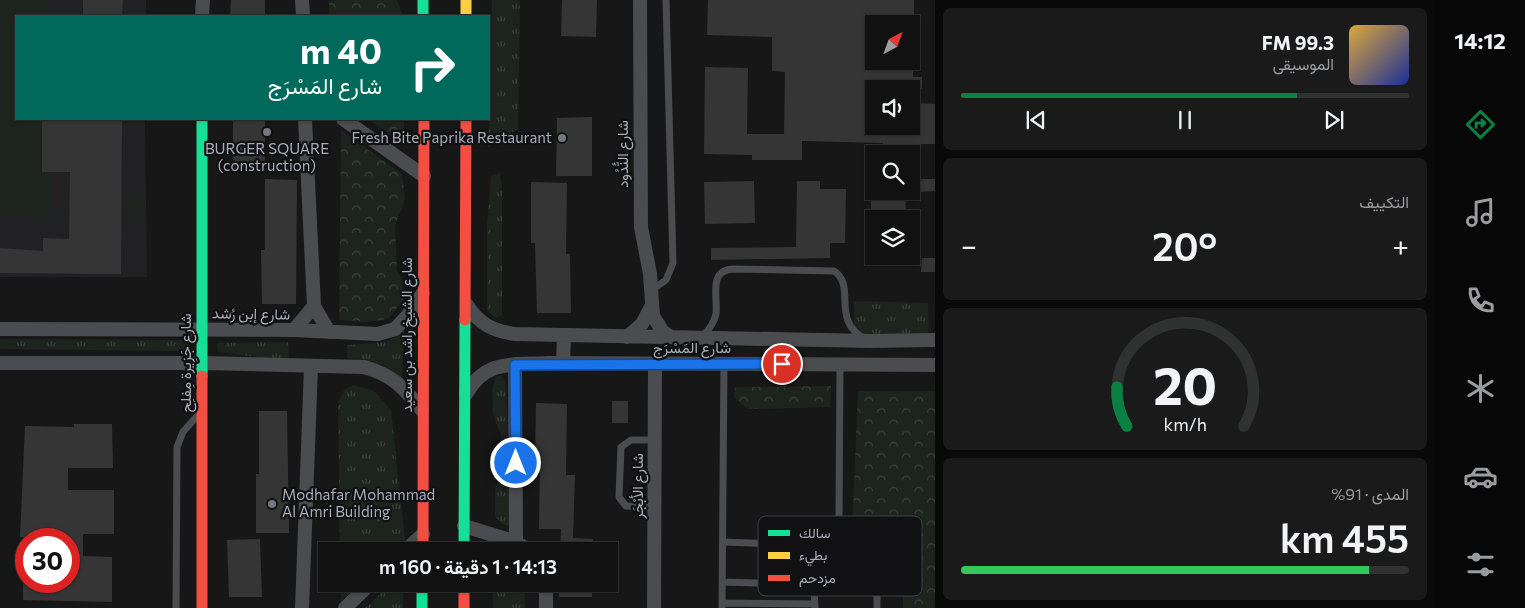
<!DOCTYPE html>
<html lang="ar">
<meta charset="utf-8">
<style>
:root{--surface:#111;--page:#1a1a1a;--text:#f1f3f6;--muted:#9c9d9f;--line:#303131;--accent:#0b8043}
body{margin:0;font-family:Commissioner,Vazirmatn,sans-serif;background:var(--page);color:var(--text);direction:rtl;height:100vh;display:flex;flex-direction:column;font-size:19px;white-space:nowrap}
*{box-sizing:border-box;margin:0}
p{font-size:16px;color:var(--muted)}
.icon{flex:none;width:28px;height:28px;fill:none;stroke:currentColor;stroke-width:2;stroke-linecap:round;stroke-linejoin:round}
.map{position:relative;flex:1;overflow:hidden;direction:ltr}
.sheet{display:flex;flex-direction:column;gap:8px;padding:8px;background:#090909;width:500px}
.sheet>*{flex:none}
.guide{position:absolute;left:15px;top:15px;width:475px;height:105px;border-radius:0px;box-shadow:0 1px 4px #0004,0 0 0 1px var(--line);direction:rtl;background:#00695c;color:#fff;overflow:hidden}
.needle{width:32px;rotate:41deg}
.buttons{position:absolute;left:865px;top:15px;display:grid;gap:10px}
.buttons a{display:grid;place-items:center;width:55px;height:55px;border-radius:0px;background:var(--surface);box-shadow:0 1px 4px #0004,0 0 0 1px var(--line);font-size:25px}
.speed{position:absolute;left:15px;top:528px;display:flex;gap:10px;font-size:25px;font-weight:700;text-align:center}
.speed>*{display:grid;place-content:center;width:65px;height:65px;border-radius:50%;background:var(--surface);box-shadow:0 1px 4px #0004,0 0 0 1px var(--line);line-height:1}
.speed .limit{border:8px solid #d22;background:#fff;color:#111}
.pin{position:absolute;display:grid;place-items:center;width:42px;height:42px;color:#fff;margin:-21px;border:2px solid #fff;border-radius:50%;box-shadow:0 1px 5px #0007}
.me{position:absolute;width:55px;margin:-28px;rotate:0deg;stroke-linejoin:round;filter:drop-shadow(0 0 4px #0008)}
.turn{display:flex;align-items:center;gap:18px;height:105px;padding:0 25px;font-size:22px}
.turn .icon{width:65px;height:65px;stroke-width:2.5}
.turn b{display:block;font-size:35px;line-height:42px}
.big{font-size:38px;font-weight:600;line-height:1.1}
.sheet .widget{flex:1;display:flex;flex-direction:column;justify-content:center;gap:8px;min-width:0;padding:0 18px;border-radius:8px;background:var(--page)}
.sheet .dial{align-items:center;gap:0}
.dial svg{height:130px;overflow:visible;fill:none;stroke:var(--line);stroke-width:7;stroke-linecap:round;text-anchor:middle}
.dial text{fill:var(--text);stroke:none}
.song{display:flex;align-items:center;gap:15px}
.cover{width:60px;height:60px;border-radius:8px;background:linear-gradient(135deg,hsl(40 70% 55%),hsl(230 70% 35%))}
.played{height:5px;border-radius:2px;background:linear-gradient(90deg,var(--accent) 75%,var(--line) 75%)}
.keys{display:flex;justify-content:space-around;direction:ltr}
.heat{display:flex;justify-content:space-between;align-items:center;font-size:28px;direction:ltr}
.charge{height:8px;border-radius:4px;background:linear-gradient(90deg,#34c759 91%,var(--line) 0)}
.trip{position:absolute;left:318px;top:542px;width:300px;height:50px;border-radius:0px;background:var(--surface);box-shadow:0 1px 4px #0004,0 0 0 1px var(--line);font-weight:600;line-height:50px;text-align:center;direction:rtl}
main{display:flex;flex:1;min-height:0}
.tabs{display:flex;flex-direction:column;width:90px;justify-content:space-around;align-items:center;background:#070707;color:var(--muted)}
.tabs .icon{width:35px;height:35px}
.tabs .current{color:var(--accent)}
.tabs b{font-size:22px;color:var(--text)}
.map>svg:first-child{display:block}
.built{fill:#212123}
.grass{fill:url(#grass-tufts)}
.forest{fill:url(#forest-crowns)}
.green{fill:#1d241e}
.building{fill:#353536}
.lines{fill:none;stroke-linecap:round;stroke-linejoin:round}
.lane{stroke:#4b4c50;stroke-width:7}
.street{stroke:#4b4c50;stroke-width:14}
.fast{stroke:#16e098;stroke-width:11}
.slow{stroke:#ffcf43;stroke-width:11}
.jam{stroke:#f24e42;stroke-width:11}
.route-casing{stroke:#114b97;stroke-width:12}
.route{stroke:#1a73e8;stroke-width:9}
.poi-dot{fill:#757880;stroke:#111113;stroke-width:2}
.labels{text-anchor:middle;stroke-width:4.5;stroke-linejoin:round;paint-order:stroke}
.poi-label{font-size:15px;fill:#a8adb8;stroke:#111113;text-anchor:end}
.street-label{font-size:15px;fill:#a8adb8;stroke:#111113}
.key{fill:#111113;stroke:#3e4045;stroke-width:1}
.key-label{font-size:14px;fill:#a8adb8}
</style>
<main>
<nav class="tabs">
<b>14:12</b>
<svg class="icon current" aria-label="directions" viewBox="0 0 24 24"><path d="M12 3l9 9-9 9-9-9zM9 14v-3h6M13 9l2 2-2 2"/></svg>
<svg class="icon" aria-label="music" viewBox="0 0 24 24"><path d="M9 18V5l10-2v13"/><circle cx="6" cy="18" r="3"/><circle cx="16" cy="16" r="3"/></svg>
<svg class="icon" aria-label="phone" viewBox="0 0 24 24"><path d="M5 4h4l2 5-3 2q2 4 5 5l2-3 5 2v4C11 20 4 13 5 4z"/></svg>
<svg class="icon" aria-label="climate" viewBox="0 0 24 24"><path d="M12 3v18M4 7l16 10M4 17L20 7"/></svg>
<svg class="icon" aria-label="car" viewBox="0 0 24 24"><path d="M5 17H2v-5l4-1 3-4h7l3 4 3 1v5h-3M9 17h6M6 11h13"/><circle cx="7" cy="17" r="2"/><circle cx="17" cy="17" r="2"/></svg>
<svg class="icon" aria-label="filters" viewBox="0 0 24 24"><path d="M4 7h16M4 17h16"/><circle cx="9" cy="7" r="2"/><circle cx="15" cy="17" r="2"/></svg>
</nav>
<section class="sheet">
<div class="widget">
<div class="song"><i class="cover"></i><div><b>99.3 FM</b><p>الموسيقى</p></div></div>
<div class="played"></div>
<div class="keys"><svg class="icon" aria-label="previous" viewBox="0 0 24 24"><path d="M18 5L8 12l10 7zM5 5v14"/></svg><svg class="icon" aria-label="pause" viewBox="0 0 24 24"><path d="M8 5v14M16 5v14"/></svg><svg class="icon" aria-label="next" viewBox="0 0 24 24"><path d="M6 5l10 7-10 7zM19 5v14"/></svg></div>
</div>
<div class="widget"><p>التكييف</p>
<div class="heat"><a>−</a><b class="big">20°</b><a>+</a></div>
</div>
<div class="widget dial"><svg viewBox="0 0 100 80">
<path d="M14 69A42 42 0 1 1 86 69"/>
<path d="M14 69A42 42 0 0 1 8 45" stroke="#0b8043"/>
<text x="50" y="56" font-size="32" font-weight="700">20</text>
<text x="50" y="72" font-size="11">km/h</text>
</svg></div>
<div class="widget"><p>المدى · 91%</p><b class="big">455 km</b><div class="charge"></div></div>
</section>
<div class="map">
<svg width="935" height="608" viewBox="0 0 935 608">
<defs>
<pattern id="grass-tufts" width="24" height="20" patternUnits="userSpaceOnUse" patternTransform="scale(1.25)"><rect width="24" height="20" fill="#1d241e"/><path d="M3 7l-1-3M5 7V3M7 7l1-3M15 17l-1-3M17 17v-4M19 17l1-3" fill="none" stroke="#3b413d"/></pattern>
<pattern id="forest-crowns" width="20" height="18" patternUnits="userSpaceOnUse" patternTransform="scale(1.25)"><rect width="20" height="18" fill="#1d241e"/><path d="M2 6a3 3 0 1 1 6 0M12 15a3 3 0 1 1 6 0" fill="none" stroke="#3b413d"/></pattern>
</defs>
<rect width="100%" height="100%" fill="#171717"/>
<!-- built -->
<path class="built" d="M0,0H146V16H16V119H145L147,277H0Z"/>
<!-- grass -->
<path class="grass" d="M492,0H520L518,129L488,148Z
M500,173L502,186V315L495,318L487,310V227L491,176Z
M854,301L928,303L929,328L927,335L866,340L854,326Z
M404,330L402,379L383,365L347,358V345L387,342Z
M0,339L188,340L191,347L187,351L0,349Z
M288,342L289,361L218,352L217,343Z
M501,376L505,380L513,518L508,526L501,523L495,516V489L501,474V436L493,413L492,389L496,377Z
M354,385L374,391L391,410L405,541L394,551H340L338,402L344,390Z
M341,584H359L341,601Z
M391,584H403V608H365Z
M493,584H525V608H493Z"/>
<!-- forest -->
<path class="forest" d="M329,0H397L403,16H329Z
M368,119H404V144Z
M341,130L402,174L405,200L395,225L397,271L404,282L403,300L388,319L367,322L339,320Z
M831,386L830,407L748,409L734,398L735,387Z
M858,391H935V608H903L904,539L852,533Z"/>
<!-- green -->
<path class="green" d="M0,0H49L50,16H16V119H51L53,216L0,215Z
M126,191H136L135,220H125Z"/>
<!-- building -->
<path class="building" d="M83,0H123L122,16H83Z
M231,0H265V16H230Z
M562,0H597L596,37L561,36Z
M708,0H914V24H874V61H913V77H922V89H874V126H911V103L935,104V144H921V148L883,147V143L802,141V160H752V155L704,154L705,67L748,68L747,134H784L785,72L772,71V37L707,35Z
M592,117V176H556L557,118Z
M42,119H122L121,274L0,273V248L43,251V238L69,239L70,172H42Z
M233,119H265V169L233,168Z
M265,179L297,180L296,304H262L261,250H265Z
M917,179H935V191L917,192Z
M754,181L755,223L705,224L704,182Z
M797,181H820V189H846L845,243H830V258L711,260V248L796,247Z
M531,182L567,183L566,254H570L571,313H537L535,243H531Z
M871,191H905L906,219H871Z
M922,258H935V272H921Z
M612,401H628V423H612Z
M536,403L567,404L566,475H575L573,538L593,539V551H560L561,529H539L540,461H535Z
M259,411H287L289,533H256V474H259Z
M74,424H112L113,468H68V490H114V534H83V556L112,557V602L23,600V581H70L71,538L20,537L25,426L74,427Z
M260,539L262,597H229L227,540Z
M559,584H592V597H559Z"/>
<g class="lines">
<!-- lane -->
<path class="lane" d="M652,290L666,280L673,263L666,0
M702,337C708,331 714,323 716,314C718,297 708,270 733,269L834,271C857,286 830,320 865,339
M654,508L626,506L619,497L621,447L631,440H654
M723,542L811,545C827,542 835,535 839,519L840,365
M723,582L815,585
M722,603L815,604
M176,608L177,447L183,432L198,415
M722,608L724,364
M815,608C815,596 810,572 826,570C833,570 839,571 846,567L856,552L866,547L877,554V608"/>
<!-- street -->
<path class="street" d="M302,0L303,16
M640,0L641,227L650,274L653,316L663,332L671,337
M202,16L203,0
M305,119L314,306L329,332
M343,119L424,176
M467,305C479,324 493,331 515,334L870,341L935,340
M0,329L294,330L378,334L395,329L408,315L423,293
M294,330L314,306
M627,337L642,324L651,307
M0,363H202L364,367C393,375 404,388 422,410
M563,363L564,336
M515,365L516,542
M466,394C486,359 513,365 548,363L935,365
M464,526L516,542L530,551
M405,551L423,534
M302,608L311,367
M345,608L370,584
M546,608V584
M654,608L655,364"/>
<!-- fast -->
<path class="fast" d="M423,0V16
M202,119V376
M464,551L465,320
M422,584V608"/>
<!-- slow -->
<path class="slow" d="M466,0V16"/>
<!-- jam -->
<path class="jam" d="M465,320L466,119
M202,376V608
M423,551L424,119
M464,584V608"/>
</g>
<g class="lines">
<!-- route casing -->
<g class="route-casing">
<path id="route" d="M516,463L515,365L782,364"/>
</g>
<!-- route -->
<use href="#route" class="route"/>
</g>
<!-- markers -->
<g class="poi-dot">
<circle cx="267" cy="132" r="5"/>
<circle cx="562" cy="138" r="5"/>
<circle cx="272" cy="504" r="5"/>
</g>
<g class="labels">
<!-- poi labels -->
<g class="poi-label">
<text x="552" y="143">Fresh Bite Paprika Restaurant</text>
<text x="267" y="154" text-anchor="middle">BURGER SQUARE<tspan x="267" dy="17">(construction)</tspan></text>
<text x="282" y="500" text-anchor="start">Modhafar Mohammad<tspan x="282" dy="17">Al Amri Building</tspan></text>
</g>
<!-- street labels -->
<g class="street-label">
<text transform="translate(623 154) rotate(-90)" y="5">شارع النُّدُود</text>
<text transform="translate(251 314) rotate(1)" y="5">شارع إبن رُشد</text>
<text transform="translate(407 335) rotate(-90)" y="5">شارع الشيخ راشد بن سعيد</text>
<text x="692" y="353">شارع المَسْرَج</text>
<text transform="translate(186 363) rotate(-90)" y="5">شارع جَزِيرة مِفلِح</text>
<text transform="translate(638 486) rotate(-90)" y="5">شارع الأبْجَر</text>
</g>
</g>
<!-- legend -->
<rect x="758" y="516" width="164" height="80" rx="8" class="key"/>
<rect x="768" y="530" width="22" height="6" fill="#16e098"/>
<rect x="768" y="552" width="22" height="7" fill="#ffcf43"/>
<rect x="768" y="575" width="22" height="6" fill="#f24e42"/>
<g class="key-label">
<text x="799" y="538">سالك</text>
<text x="799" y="560">بطيء</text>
<text x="799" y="583">مزدحم</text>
</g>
</svg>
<div class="buttons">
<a><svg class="needle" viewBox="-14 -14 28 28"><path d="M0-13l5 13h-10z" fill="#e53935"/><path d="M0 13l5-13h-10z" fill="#9c9d9f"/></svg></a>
<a><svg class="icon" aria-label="sound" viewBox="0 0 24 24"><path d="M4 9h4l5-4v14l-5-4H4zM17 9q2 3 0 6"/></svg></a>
<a><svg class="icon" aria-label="search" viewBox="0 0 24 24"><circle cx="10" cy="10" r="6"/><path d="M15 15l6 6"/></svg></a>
<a><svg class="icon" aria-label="layers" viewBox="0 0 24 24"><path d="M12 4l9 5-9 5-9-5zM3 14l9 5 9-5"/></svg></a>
</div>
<div class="speed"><div class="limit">30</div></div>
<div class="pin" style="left:782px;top:364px;background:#d93025"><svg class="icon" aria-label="arrive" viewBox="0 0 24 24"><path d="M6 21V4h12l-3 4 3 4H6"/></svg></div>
<svg class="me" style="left:516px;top:463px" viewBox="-20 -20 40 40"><circle r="17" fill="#1a73e8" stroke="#fff" stroke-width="3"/><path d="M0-11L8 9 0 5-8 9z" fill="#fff"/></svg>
<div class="trip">14:13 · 1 دقيقة · 160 m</div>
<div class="guide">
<div class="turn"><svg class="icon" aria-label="right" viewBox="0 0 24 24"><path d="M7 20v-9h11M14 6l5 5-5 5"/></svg><div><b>40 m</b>شارع المَسْرَج</div></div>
</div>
</div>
</main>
